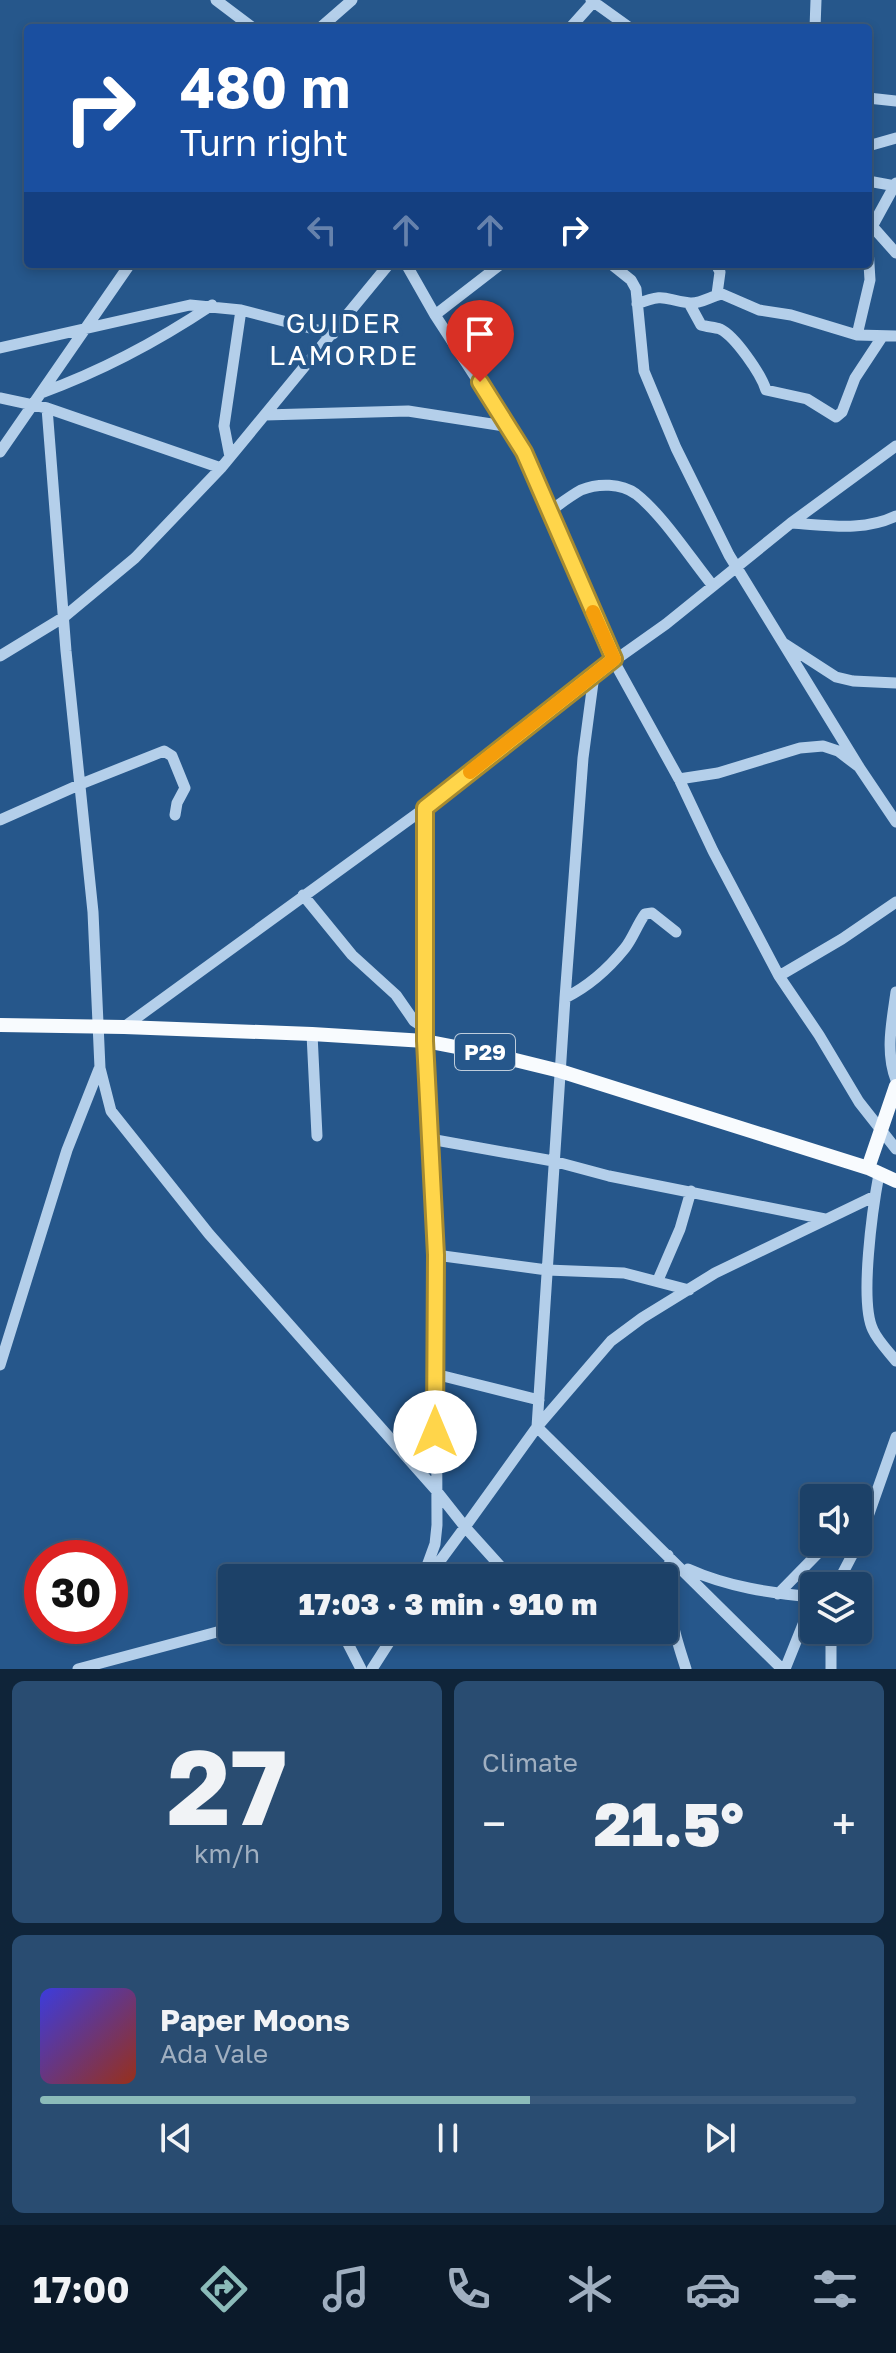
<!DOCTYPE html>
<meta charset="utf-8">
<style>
:root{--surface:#1c4168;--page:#294c71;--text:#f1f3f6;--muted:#a0afc0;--line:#3a5a7c;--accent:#8bbbb9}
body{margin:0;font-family:"Golos Text",sans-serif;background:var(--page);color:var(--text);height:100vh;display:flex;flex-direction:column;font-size:30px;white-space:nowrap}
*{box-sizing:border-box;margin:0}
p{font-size:26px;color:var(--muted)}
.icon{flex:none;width:44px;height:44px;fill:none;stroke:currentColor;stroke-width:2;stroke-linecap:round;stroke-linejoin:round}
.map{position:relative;height:1669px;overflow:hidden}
.side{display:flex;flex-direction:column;gap:12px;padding:12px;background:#0f2439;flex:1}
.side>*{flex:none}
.guide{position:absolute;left:24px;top:24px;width:848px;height:244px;border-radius:8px;box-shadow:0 4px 12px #0003,0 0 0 2px var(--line);background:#1a4fa0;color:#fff;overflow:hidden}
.tools{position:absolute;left:800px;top:1484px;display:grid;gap:16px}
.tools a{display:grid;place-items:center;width:72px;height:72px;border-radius:8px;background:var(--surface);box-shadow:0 4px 12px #0003,0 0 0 2px var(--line);font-size:40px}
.speed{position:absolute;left:24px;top:1540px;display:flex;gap:16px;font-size:40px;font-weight:700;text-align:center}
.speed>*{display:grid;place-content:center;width:104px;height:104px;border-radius:50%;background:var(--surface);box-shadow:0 4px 12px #0003,0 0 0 2px var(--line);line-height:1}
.speed .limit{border:12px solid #d22;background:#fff;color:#111}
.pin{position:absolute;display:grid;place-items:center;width:68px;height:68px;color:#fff;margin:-82px -34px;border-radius:50% 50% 50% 0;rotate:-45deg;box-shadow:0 0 8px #0007}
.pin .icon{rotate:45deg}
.me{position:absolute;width:88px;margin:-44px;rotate:0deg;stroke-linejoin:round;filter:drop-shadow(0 0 6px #0008)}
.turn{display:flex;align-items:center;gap:28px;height:168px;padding:0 24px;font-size:36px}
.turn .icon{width:104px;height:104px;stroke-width:2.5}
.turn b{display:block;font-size:56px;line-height:68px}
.lanes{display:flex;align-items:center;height:76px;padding:0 24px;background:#0003;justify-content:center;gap:40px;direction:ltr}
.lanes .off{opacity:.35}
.big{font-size:60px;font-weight:800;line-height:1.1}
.side .widget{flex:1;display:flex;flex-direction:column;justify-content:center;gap:12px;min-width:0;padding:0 28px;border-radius:12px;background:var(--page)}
.side .dial{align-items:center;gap:0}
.dial b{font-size:104px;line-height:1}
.song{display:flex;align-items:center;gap:24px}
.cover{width:96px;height:96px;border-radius:12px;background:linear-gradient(135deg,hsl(240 70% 55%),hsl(10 70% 35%))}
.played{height:8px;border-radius:4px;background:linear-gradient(90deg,var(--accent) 60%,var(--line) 60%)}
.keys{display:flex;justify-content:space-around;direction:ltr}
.heat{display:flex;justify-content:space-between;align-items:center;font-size:44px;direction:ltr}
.side .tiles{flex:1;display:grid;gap:12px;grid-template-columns:1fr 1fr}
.widget:last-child{grid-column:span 2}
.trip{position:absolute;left:218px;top:1564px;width:460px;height:80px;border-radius:8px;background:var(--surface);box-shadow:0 4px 12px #0003,0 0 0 2px var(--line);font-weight:800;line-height:80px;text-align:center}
.dock{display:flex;height:128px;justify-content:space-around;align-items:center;background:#0b1a2a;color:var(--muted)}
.dock .icon{width:56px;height:56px}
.dock .on{color:var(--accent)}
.dock b{font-size:36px;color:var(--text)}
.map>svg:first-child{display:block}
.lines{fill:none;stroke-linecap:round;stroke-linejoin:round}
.minor{stroke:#b4cfea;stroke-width:11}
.major{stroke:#f8fbfe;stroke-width:14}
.route-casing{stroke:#a68a30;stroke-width:20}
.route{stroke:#ffd54a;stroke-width:14}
.slow{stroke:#f59e0b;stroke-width:14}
.labels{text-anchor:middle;stroke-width:8;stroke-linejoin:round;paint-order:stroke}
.shield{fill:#26578b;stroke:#becddc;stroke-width:2}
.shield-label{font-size:22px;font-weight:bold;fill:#fff}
.quarter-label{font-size:28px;letter-spacing:2px;fill:#fff;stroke:#26578b}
</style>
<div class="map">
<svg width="896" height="1669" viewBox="0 0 896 1669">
<rect width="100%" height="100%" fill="#26578b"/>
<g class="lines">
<!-- minor -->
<path class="minor" d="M216,0L253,28
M591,0L630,28
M320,28L352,0
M570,28L595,0
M815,28L816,0
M868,98L896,101
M868,146L896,138
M868,181L896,186
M872,226L896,253
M868,234L896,183
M406,264L435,315L524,452L616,665L679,779L713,851L779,976L819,1035L859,1102L896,1149
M611,264L631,280L636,289L644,371L676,448L729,555L859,767
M716,264L720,272L717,294
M689,303L701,325C707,327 715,327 720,329C735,336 761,374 766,390L807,399L836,417L842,412L855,378L882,337
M637,304C667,292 663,300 690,303C701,304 711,296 722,294L759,310L791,315L857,335L896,336
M435,315L501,264
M857,335L870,280L868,248
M0,348L190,305L241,310L333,334
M41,393C102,371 158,341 212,305
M0,398L47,408L221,468
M47,408L66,651L93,912L100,1068L111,1111L209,1234L435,1489L465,1527L437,1565L400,1578
M265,415L408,411L511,427
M0,452L130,264
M230,457L224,426L241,310
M550,511C560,504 570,496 581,490C598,483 621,483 636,494C662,514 691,559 713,586
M791,523C827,525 863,532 896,516
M785,644L836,677L853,681L896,683
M0,656L64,617L135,558L221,468L389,264
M679,779L718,773L800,748L823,746L838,751L859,767L896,822
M425,808V1041L436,1255L437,1525L435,1544L427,1566
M0,820L81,784L164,751L172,756L185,788L177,803L175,815
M303,895L352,955L396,995L414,1021L425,1028
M779,976L842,939L896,902
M896,992C892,1021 885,1052 896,1080
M565,998C587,987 609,968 625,948C633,938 637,925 645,914L652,913L676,932
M124,1027L425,808L594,675L666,624L791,523L896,446
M312,1034L317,1136
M430,1139L553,1161L609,1176L825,1219
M879,1174C873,1206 859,1302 873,1330C878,1341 888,1351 896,1361
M436,1255L547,1270L624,1273L689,1290
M658,1280L680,1229L691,1191
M0,1365L67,1150L99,1069
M435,1374L539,1400
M668,1555C677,1577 668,1597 672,1619C675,1636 681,1653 686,1669
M688,1569C728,1587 770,1593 814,1597L785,1669
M511,1578L465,1527L537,1427L565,998L583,758L594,675
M836,1586L859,1542L896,1437
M778,1594L829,1542
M341,1630L361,1669
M831,1630V1669
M78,1669L232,1628
M372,1669L397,1630
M782,1669L537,1427L611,1341L642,1318L715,1273L875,1196"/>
<!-- major -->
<path class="major" d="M0,1025L124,1027L312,1034L425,1041L487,1053L560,1071L868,1168L896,1086
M868,1168L896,1181"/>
</g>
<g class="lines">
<!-- route casing -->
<g class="route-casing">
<path id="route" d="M435,1432L436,1255L425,1041V808L614,659L524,452L480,382"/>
</g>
<!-- route -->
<use href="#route" class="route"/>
<!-- slow -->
<path class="slow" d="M470,772L614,659L593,612"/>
</g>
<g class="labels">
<!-- shield labels -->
<rect class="shield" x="455" y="1034" width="60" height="36" rx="6"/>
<g class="shield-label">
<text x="485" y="1060">P29</text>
</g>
<!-- quarter labels -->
<g class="quarter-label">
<text x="344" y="333">GUIDER<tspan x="344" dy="32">LAMORDE</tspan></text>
</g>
</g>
</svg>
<div class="tools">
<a><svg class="icon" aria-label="sound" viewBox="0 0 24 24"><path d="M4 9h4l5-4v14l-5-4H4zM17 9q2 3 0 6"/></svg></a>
<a><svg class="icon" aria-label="layers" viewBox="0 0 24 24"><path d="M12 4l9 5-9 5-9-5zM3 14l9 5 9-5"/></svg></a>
</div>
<div class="speed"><div class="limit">30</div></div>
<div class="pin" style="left:480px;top:382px;background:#d93025"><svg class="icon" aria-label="arrive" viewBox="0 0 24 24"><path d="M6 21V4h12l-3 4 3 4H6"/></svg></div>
<svg class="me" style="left:435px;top:1432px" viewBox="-20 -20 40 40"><circle r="19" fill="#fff"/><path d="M0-13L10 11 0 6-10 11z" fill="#ffd54a"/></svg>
<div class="trip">17:03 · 3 min · 910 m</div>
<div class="guide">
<div class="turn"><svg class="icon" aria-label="right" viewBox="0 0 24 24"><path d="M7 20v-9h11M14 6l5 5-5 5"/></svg><div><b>480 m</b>Turn right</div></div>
<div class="lanes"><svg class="icon off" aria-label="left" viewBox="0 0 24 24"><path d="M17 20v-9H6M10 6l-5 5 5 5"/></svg><svg class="icon off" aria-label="ahead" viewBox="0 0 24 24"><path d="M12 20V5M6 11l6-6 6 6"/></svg><svg class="icon off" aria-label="ahead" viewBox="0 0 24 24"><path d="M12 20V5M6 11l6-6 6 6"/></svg><svg class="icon" aria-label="right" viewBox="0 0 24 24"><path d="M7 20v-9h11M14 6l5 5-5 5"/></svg></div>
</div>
</div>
<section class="side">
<div class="tiles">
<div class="widget dial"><b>27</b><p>km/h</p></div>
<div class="widget"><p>Climate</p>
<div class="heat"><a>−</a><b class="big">21.5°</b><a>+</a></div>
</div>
<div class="widget">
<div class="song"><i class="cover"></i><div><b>Paper Moons</b><p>Ada Vale</p></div></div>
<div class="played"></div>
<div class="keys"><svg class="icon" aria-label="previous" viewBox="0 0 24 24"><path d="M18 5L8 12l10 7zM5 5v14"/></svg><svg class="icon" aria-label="pause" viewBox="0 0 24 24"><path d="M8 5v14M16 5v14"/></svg><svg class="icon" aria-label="next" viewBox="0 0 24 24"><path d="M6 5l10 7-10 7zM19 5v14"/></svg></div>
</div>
</div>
</section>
<nav class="dock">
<b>17:00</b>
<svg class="icon on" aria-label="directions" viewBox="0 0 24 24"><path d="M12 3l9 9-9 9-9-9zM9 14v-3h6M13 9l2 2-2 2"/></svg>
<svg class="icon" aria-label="music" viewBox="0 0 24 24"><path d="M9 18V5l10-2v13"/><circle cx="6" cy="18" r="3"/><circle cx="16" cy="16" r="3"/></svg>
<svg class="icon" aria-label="phone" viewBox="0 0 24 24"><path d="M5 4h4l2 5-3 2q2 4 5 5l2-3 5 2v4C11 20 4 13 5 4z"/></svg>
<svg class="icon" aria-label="climate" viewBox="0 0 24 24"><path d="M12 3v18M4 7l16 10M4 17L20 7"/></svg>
<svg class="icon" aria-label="car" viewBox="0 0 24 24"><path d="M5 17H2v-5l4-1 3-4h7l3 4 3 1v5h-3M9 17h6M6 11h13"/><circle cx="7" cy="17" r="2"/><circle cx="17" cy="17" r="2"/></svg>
<svg class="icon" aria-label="filters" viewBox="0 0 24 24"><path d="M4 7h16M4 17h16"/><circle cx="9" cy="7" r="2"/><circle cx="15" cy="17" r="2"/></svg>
</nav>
